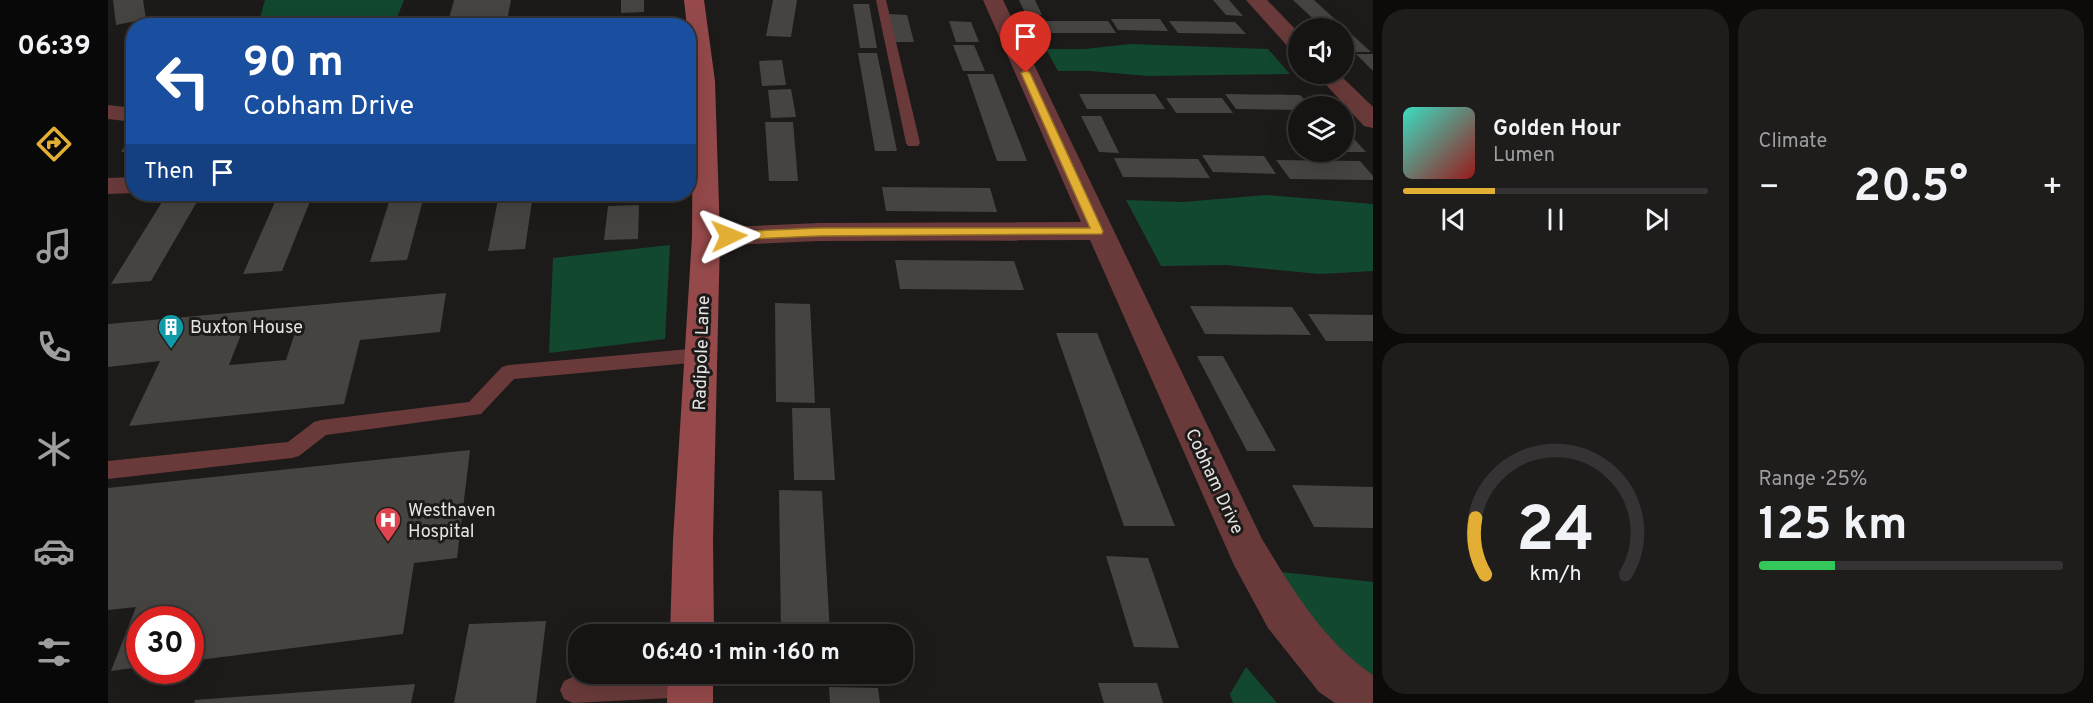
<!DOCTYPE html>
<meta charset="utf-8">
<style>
:root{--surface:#161413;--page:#1f1d1c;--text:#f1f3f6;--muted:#9e9ea0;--line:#353333;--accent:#e2af34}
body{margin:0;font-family:Overpass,sans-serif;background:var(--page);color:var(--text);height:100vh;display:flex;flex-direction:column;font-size:22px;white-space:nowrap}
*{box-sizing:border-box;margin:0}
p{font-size:20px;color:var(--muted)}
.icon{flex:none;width:33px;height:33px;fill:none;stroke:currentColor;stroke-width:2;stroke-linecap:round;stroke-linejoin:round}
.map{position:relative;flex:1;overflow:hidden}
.details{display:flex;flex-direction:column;gap:9px;padding:9px;background:#0c0b0a;width:720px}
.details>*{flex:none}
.guide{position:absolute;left:18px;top:18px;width:570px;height:183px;border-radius:24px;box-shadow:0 6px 24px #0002,0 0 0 2px var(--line);background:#1a4fa0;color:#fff;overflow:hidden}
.buttons{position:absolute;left:1180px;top:18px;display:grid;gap:12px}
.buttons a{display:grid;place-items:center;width:66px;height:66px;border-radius:50%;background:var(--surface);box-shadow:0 6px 24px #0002,0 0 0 2px var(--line);font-size:30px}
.speed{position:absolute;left:18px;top:606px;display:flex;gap:12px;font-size:30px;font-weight:700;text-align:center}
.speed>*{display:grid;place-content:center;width:78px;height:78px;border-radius:50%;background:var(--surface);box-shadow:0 6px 24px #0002,0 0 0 2px var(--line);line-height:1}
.speed .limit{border:9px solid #d22;background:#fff;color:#111}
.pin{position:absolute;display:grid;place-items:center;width:51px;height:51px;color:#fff;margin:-62px -26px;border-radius:50% 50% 50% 0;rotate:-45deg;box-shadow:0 0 6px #0007}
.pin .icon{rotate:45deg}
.me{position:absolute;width:66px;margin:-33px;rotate:88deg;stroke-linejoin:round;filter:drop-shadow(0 0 4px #0008)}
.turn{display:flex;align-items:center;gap:21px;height:126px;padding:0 18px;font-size:27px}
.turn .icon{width:78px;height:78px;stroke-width:2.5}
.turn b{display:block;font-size:42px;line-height:51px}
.then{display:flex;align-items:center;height:57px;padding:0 18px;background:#0003;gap:12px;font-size:22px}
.big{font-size:45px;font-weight:700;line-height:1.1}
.details .widget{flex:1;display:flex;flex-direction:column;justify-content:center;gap:9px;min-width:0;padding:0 21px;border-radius:24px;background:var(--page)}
.details .dial{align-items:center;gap:0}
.dial svg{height:156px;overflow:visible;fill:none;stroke:var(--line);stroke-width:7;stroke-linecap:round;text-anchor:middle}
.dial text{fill:var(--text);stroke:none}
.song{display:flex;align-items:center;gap:18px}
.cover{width:72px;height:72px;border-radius:9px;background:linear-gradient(135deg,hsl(170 70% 55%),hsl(0 70% 35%))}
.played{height:6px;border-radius:3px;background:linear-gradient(90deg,var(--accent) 30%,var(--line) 30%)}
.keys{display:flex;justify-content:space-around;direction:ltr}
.heat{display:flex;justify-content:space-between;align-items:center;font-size:33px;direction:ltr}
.charge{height:9px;border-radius:4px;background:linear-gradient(90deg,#34c759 25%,var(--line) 0)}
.details .tiles{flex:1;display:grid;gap:9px;grid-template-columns:repeat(2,1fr)}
.trip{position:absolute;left:460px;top:624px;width:345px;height:60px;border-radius:24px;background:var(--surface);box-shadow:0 6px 24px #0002,0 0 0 2px var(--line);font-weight:700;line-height:60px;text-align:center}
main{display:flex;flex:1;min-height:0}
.dock{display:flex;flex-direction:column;width:108px;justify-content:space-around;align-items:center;background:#090808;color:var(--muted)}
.dock .icon{width:42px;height:42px}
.dock .on{color:var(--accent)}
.dock b{font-size:27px;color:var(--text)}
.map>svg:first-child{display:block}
.green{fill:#12482f}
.building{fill:#454441;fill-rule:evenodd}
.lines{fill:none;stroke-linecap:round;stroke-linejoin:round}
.service{fill:#6a3a3a;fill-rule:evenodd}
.minor{fill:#6a3a3a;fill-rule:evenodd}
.secondary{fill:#95494a;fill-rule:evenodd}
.route{fill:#e2af34;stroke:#937222;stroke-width:1.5}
.labels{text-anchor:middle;stroke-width:6;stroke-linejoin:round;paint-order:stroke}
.poi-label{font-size:18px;fill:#e5e4e3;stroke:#1d1b19;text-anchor:start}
.street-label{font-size:18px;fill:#e5e4e3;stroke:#1d1b19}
</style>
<main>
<nav class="dock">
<b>06:39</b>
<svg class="icon on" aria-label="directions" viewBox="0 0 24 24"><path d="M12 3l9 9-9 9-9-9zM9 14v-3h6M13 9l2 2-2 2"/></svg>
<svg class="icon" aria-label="music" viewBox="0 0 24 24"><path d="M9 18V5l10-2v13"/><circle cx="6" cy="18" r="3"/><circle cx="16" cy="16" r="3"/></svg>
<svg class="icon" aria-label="phone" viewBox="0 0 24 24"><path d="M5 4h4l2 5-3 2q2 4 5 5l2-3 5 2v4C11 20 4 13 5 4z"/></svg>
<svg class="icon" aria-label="climate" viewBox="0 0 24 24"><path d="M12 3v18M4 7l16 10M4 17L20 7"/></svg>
<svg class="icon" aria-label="car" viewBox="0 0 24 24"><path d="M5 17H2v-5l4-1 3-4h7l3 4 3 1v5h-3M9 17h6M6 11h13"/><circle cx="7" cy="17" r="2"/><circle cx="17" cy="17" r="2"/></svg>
<svg class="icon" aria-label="filters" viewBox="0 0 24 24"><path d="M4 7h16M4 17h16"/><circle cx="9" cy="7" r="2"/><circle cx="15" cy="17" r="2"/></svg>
</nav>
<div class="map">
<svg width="1265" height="703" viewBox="0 0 1265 703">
<rect width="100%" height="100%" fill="#1d1b19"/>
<!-- green -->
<path class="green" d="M157,0H296L286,25H150Z
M1022,44L1160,49L1182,74L1040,76L982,71H950L938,49H977Z
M1158,195L1265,204V271L1212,274L1118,265L1053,266L1018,200L1075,202Z
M562,245L557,339L441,353L445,258Z
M1173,572L1265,582V684L1218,643Z
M1138,667L1169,703H1125L1122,694Z"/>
<!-- building -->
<path class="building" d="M5,0H35L38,19L8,25Z
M346,0H403L398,26H339Z
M513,0H536V12L513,13Z
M665,0H689L683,37L658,36Z
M911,0H927L934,15H918Z
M1105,0H1121L1135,16L1118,15Z
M1185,0H1206L1263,52H1240L1236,48V28H1215Z
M745,4H761L769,48H752Z
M781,14L799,15L806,42H787Z
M536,19V26H512L513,20Z
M1003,19H1052L1060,31L1010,30Z
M841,21L863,22L871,42H848Z
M934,21H1000L1008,33H940Z
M1061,21L1127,22L1138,34L1070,33Z
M845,45H866L877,71H855Z
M750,53H769L789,151H767Z
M1248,54H1265V71Z
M674,60L678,85L654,86L651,61Z
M26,67V93L17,95L16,70Z
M859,74H885L919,161H889Z
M683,89L688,117L663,118L660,90Z
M971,94H1047L1057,109H979Z
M1117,94L1192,95L1203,106H1191V110L1128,109Z
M1058,98H1114L1125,113H1068Z
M973,116H993L1011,153L991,152Z
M657,122H685L690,181H661Z
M1236,128L1258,152H1237Z
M26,134V151L13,152Z
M1094,155L1156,156L1168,174L1105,172Z
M1006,158L1090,159L1102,178L1015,177Z
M1168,160L1252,161L1265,176V180L1182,179Z
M774,187L882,188L889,212L778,211Z
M205,194L174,271L135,274L170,195Z
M391,194H425L417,249L380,251Z
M90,200L43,281L3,284L54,202Z
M315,200L299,260L262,262L281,202Z
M531,205L530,239L496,240L500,206Z
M787,260L906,261L916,290L792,289Z
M338,293L332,332L252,340L236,404L21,426L52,361L0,367V324ZM189,327L178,360L121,365L134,332Z
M667,303L702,304L707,403L668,402Z
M1082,306L1184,307L1203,335L1097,334Z
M1200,314L1265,315V341H1218Z
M948,333H989L1067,526H1016Z
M1089,356H1115L1168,451H1139Z
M684,408H722L727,480H686Z
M362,450L349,558L306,563L295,634L82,661V620H32V667L3,671L28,607L0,610V488Z
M1184,485L1265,487V528L1206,527Z
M671,490L714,491L722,634H673Z
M998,556L1040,558L1071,648L1026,647Z
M438,621L428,703H346L361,624Z
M990,683H1049L1055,703H996Z
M307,684L303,703H86L87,700Z
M721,687L770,688L772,703H722Z"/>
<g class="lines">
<!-- service -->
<path class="service" d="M768,0H778L812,143L810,146H800L798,143Z
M593,348L599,350L602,355L599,360L593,362L406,379L373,414L218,435L191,456L184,458L0,479V461L180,442L206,422L213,420L361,402L394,367L401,365Z
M560,674H585L592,676L595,685L592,694L583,697L465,703L456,699L452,690L456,681L465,677Z"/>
<!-- minor -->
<path class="minor" d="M875,0H895L1154,539C1184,589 1216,642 1265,675V703H1227L1211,692L1160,628L1126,565L982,240L711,241L598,246L588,244L584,237L588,230L598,228L711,223L973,222Z
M1138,0H1159L1191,33V51L1183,50Z
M596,74L604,76L607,81L604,86L580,89V75Z
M1208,74H1231L1265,107V128L1256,126Z
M0,105L26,108V122L0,119Z
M26,177V193L0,194V178Z"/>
<!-- secondary -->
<path class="secondary" d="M576,0H596L607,81L612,237L605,540L606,634H562L565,540L584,237L585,81Z
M560,674H605V703H559Z"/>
</g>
<!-- route -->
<path class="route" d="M918,70L922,73L995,231L994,234L711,236L621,240L615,236L621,232L711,228H982L913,73Z"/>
<!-- icons -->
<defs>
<g id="building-pin" transform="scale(1.35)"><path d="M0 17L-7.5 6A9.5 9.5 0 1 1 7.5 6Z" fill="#0f9aa8" stroke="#1d1b19"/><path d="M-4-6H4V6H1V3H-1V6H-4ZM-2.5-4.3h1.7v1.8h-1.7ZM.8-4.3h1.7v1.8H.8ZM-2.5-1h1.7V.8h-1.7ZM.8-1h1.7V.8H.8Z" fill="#fff"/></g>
<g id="hospital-pin" transform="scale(1.35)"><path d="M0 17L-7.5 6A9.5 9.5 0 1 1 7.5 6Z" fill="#e0444e" stroke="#1d1b19"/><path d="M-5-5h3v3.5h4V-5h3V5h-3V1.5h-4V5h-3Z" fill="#fff"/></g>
</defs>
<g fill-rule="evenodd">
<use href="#building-pin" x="63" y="327"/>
<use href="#hospital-pin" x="280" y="520"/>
</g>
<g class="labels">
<!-- poi labels -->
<g class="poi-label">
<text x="82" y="333">Buxton House</text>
<text x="300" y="516">Westhaven<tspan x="300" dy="21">Hospital</tspan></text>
</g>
<!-- street labels -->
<g class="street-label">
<text transform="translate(593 353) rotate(-88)" y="6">Radipole Lane</text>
<text transform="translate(1107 481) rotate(65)" y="6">Cobham Drive</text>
</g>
</g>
</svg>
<div class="buttons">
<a><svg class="icon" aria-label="sound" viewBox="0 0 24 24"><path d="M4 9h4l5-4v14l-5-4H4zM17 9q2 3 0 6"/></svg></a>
<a><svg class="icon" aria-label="layers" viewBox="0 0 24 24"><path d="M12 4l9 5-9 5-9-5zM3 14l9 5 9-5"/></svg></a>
</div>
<div class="speed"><div class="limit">30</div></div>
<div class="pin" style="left:918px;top:73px;background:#d93025"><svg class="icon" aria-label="arrive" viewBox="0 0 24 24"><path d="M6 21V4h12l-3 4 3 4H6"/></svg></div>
<svg class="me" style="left:621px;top:236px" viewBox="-20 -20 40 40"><path d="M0-17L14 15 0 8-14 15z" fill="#e2af34" stroke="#fff" stroke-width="4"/></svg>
<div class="trip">06:40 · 1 min · 160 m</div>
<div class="guide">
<div class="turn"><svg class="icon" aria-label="left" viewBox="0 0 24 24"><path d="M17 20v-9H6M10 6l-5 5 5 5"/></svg><div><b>90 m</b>Cobham Drive</div></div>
<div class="then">Then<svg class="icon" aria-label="arrive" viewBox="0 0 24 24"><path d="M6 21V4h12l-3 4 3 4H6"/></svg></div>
</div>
</div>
<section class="details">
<div class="tiles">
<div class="widget">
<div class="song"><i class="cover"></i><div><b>Golden Hour</b><p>Lumen</p></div></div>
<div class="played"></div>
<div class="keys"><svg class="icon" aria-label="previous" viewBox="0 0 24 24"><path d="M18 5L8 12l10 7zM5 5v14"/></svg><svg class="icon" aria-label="pause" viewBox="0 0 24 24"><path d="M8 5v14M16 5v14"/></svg><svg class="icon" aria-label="next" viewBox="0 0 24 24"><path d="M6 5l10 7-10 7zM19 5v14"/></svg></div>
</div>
<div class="widget"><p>Climate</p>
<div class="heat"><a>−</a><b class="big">20.5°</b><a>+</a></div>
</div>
<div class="widget dial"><svg viewBox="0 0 100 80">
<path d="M14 69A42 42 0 1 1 86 69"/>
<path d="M14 69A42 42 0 0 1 9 40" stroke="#e2af34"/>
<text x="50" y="56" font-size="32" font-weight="700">24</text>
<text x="50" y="72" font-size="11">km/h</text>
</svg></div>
<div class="widget"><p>Range · 25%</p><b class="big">125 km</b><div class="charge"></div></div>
</div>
</section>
</main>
